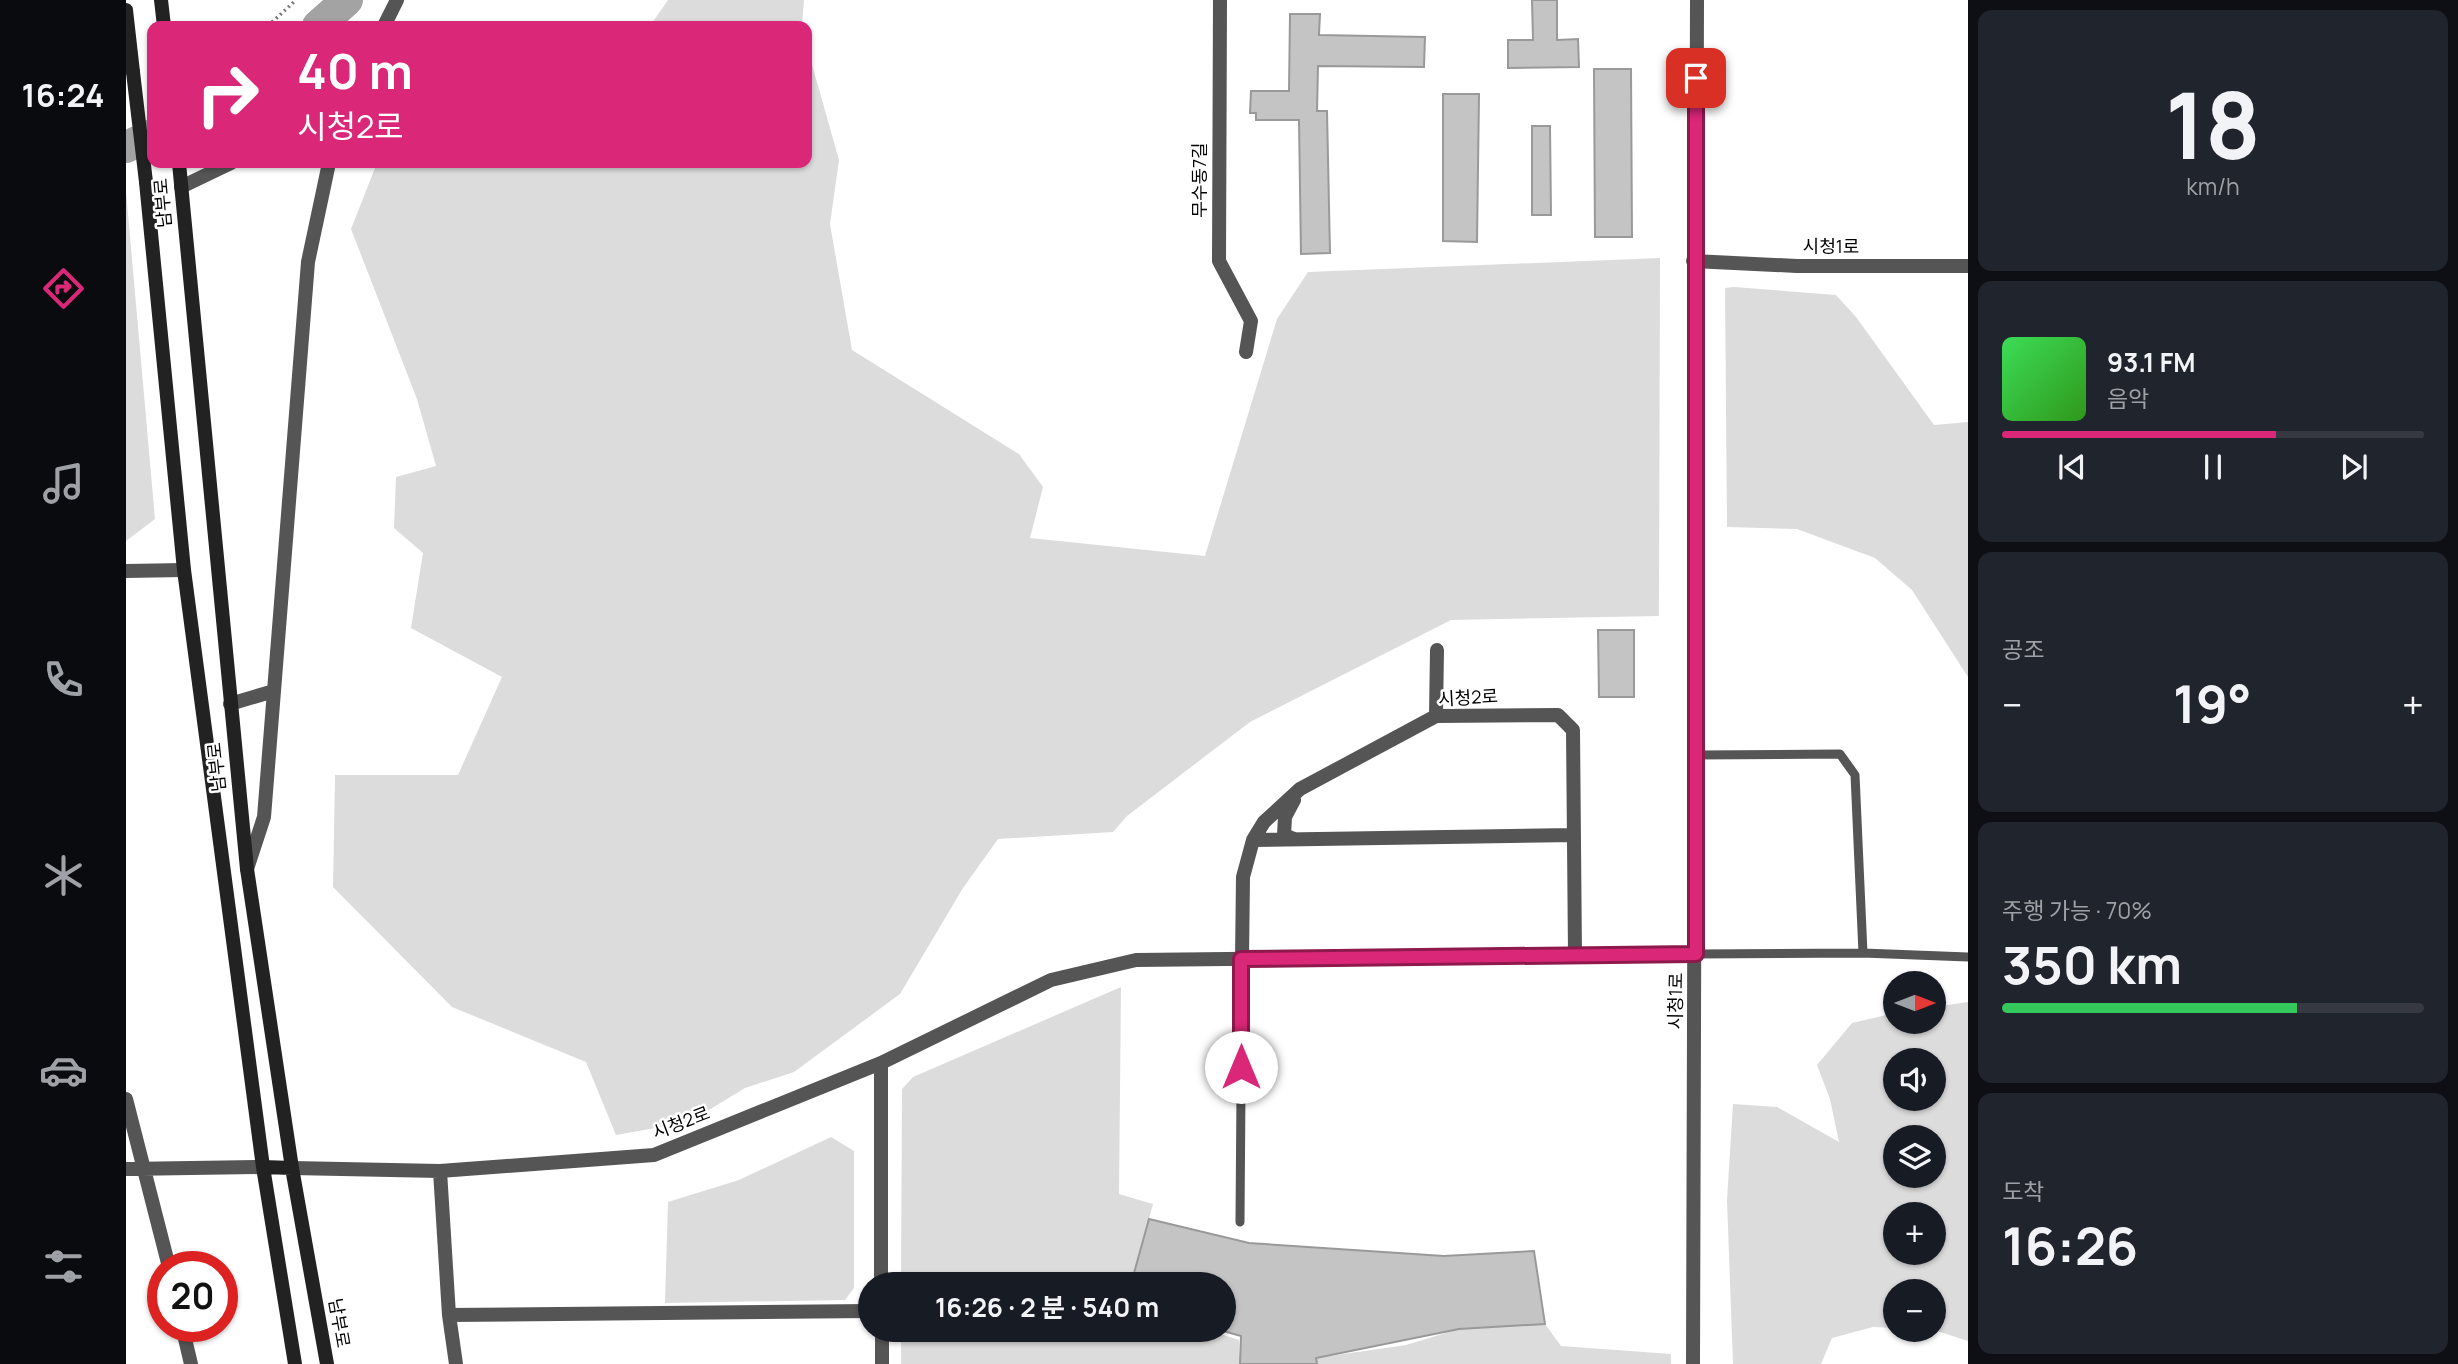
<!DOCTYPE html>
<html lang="ko">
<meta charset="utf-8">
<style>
:root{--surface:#171b24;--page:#20242c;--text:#f1f3f6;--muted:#9ea1a6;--line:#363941;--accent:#db2777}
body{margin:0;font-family:Manrope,"Noto Sans KR",sans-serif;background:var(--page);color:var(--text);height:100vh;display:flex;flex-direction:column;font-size:26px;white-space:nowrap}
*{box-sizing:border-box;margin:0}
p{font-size:23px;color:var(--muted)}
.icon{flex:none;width:38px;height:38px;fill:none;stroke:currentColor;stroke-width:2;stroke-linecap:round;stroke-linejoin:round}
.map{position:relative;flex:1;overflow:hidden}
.panel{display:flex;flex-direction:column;gap:10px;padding:10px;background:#0d0f14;width:490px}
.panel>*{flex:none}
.guide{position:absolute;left:21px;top:21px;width:665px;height:147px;border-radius:14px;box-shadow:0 2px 5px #0004;background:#db2777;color:#fff;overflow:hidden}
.needle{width:46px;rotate:90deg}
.tools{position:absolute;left:1757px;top:971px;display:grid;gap:14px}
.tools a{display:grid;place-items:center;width:63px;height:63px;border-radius:50%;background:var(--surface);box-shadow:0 2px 5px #0004;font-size:35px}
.speed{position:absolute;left:21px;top:1251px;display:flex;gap:14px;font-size:35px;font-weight:700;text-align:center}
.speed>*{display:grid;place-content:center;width:91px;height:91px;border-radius:50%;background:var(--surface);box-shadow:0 2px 5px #0004;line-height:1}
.speed .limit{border:10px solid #d22;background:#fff;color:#111}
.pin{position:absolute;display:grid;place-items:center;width:60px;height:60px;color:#fff;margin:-30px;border-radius:14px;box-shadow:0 4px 10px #0006}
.me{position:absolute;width:77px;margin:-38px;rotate:0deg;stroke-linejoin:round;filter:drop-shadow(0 0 5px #0008)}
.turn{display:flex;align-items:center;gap:24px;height:147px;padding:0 35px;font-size:32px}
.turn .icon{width:91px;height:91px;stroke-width:2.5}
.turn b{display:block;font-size:49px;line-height:60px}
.big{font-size:52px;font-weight:700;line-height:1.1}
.panel .tile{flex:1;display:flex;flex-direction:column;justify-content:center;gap:10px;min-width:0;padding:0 24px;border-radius:14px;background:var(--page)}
.panel .dial{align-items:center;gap:0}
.dial b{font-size:91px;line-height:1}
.song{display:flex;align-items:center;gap:21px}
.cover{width:84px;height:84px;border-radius:10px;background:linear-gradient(135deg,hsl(130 70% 55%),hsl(110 70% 35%))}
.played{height:7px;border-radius:4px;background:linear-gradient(90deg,var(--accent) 65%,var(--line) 65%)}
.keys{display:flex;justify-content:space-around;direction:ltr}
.heat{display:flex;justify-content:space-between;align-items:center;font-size:38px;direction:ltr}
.charge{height:10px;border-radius:5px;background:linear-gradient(90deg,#34c759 70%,var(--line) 0)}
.trip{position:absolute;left:732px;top:1272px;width:378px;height:70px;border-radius:35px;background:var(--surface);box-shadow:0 2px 5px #0004;font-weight:700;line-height:70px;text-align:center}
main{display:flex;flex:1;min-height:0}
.dock{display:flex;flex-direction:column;width:126px;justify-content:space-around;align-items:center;background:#090b0e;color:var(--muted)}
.dock .icon{width:49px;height:49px}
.dock .current{color:var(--accent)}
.dock b{font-size:32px;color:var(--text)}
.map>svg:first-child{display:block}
.green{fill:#dcdcdc;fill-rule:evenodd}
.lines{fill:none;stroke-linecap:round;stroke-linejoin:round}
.river{stroke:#a3a3a3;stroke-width:32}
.building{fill:#c4c4c4;stroke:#999;stroke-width:2}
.path{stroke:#777;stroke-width:3.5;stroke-dasharray:2 3.5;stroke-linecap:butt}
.service{stroke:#555;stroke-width:9}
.minor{stroke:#555;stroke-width:14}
.tertiary{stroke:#555;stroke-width:14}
.secondary{stroke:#222;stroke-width:14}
.secondary-bridge{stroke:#222;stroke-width:14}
.route-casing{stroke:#8e194d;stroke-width:18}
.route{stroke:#db2777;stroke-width:12}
.labels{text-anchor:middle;stroke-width:5;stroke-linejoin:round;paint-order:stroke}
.street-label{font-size:18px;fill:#000;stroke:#fff}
</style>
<main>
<nav class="dock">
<b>16:24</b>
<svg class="icon current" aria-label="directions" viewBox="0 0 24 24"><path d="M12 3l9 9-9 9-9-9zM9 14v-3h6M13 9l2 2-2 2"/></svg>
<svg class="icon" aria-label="music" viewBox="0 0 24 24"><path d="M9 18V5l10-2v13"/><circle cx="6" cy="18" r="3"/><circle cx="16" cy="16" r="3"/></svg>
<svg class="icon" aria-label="phone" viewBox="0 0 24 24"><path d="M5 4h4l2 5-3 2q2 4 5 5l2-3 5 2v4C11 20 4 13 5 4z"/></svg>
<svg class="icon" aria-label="climate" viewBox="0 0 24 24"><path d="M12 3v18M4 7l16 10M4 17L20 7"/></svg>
<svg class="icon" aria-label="car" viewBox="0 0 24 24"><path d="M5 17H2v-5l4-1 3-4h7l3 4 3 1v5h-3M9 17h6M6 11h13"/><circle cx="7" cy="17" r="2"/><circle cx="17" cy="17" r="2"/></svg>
<svg class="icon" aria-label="filters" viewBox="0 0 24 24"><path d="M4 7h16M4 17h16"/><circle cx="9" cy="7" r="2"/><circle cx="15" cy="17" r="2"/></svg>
</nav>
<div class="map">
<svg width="1842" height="1364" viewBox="0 0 1842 1364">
<rect width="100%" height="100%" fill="#fff"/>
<!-- green -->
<path class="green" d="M542,0H678L676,26H524Z
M681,47L713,160L704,224L726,350L893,454L917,487L904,538L1079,556L1151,319L1182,272L1534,258L1533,616L1325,620L1124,722L1001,816L987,832L872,839L837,888L774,994L668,1072L619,1088L563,1122L490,1135L460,1062L326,1007L207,887L209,775H332L376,677L285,628L297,553L268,528L270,477L310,466L291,399L225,229L251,163H681Z
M0,191L29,519L0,541Z
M1608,287L1710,295L1730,317L1808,425L1842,422V677L1786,590L1749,558L1671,529L1601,527L1599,288Z
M995,987L993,1194L1027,1204L1005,1284H775L776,1089L787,1077Z
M1842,1002V1341L1808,1330V1292H1769V1328L1747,1327L1706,1338L1695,1364H1607L1601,1200L1607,1104L1651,1107L1713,1142L1704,1099L1691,1065L1726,1023L1769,1013V1022H1808V1007ZM1808,1060V1099H1769V1060ZM1769,1138H1808V1176H1769ZM1808,1214V1253H1769V1214Z
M705,1137L728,1151V1288L719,1300L539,1303L542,1202L613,1180Z
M1419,1324L1435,1346L1545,1354V1364H1191L1190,1358L1280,1345L1333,1329Z
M775,1330H1082L1113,1340L1114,1364H775Z"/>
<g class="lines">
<!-- river -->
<path class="river" d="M192,26L221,0
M0,147L26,135"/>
</g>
<!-- building -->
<path class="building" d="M1406,0H1431V40L1452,39L1453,67L1382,68V40H1407Z
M1164,14H1194L1193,35L1299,37L1298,67L1192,66L1191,111H1201L1204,253L1175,254L1173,120H1130V113H1124L1125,91H1163Z
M1468,69H1505L1506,237H1469Z
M1317,94H1353L1351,242L1317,241Z
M1406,126H1424L1425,215H1406Z
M1472,630H1508V697H1473Z
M1023,1219L1123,1243L1318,1256L1408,1251L1419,1324L1333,1329L1190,1358L1191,1364H1114L1115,1336L1097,1331V1284H1005Z"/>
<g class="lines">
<!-- path -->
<path class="path" d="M142,26L170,0"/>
<!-- service -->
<path class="service" d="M1570,755L1714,754L1729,775L1737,953
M1570,954L1737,953L1842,957
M1114,1222L1116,959"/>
<!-- minor -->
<path class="minor" d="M1094,0L1093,261L1125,321L1120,352
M258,26L271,0
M55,187L105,163
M1567,261L1671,266H1842
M0,571L58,570
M104,704L148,691L182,262L203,163
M1310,716L1311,650
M1168,839L1158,835L1159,817L1168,800
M1127,840L1447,835
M121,869L138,817L148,691
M1116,959L1117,877L1127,840L1138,822L1174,789L1310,716L1432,715L1447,730L1449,955
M755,1063V1284
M0,1099L43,1267
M166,1168L314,1171L528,1155L755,1063L925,980L1010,960L1570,954
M0,1169L137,1167
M314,1171L323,1315L330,1364
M323,1315L744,1311
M56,1326L65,1364
M756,1330V1364"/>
<!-- tertiary -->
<path class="tertiary" d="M1567,1364L1571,0"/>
<!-- secondary -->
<path class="secondary" d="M35,0L38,26
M0,10L7,72
M53,163L121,869L166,1168L201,1364
M20,182L58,570L137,1167L169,1364
M137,1167L166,1168"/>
<!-- secondary-bridge -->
<path class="secondary-bridge" d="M7,72L20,182"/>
</g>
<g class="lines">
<!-- route casing -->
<g class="route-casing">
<path id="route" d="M1115,1067V959L1570,954V78"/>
</g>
<!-- route -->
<use href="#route" class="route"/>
</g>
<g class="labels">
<!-- street labels -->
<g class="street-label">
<text transform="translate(1074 180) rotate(-90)" y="6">무수동7길</text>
<text transform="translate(37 203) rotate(-95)" y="6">남부로</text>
<text x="1705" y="253">시청1로</text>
<text transform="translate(1342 698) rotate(-3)" y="6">시청2로</text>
<text transform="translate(91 767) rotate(-96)" y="6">남부로</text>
<text transform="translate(1550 1001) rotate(-89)" y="6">시청1로</text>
<text transform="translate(555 1123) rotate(-21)" y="6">시청2로</text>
<text transform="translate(213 1323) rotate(80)" y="6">남부로</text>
</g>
</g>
</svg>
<div class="tools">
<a><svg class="needle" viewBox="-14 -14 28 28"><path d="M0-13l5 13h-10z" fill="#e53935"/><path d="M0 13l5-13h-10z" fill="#9ea1a6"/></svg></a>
<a><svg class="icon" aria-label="sound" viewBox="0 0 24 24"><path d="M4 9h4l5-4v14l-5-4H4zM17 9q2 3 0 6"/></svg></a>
<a><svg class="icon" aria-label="layers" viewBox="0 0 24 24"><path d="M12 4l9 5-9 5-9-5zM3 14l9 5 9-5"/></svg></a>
<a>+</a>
<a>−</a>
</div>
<div class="speed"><div class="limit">20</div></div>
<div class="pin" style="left:1570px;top:78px;background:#d93025"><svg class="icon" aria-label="arrive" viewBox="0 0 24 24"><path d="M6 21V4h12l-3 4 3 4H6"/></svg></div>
<svg class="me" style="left:1115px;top:1067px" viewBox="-20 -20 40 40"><circle r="19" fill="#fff"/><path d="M0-13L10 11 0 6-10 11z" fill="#db2777"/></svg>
<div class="trip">16:26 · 2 분 · 540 m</div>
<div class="guide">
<div class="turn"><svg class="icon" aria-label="right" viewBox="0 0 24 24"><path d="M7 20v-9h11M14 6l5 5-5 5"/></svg><div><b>40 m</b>시청2로</div></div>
</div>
</div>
<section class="panel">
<div class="tile dial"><b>18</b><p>km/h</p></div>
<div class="tile">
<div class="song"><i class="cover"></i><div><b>93.1 FM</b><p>음악</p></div></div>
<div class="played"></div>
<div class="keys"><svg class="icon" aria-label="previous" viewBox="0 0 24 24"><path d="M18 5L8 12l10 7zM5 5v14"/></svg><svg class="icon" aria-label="pause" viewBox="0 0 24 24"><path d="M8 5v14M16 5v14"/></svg><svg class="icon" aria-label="next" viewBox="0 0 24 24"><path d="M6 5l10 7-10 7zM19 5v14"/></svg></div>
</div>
<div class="tile"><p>공조</p>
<div class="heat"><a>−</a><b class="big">19°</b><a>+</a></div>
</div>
<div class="tile"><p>주행 가능 · 70%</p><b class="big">350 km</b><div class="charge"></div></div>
<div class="tile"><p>도착</p><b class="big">16:26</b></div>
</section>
</main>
